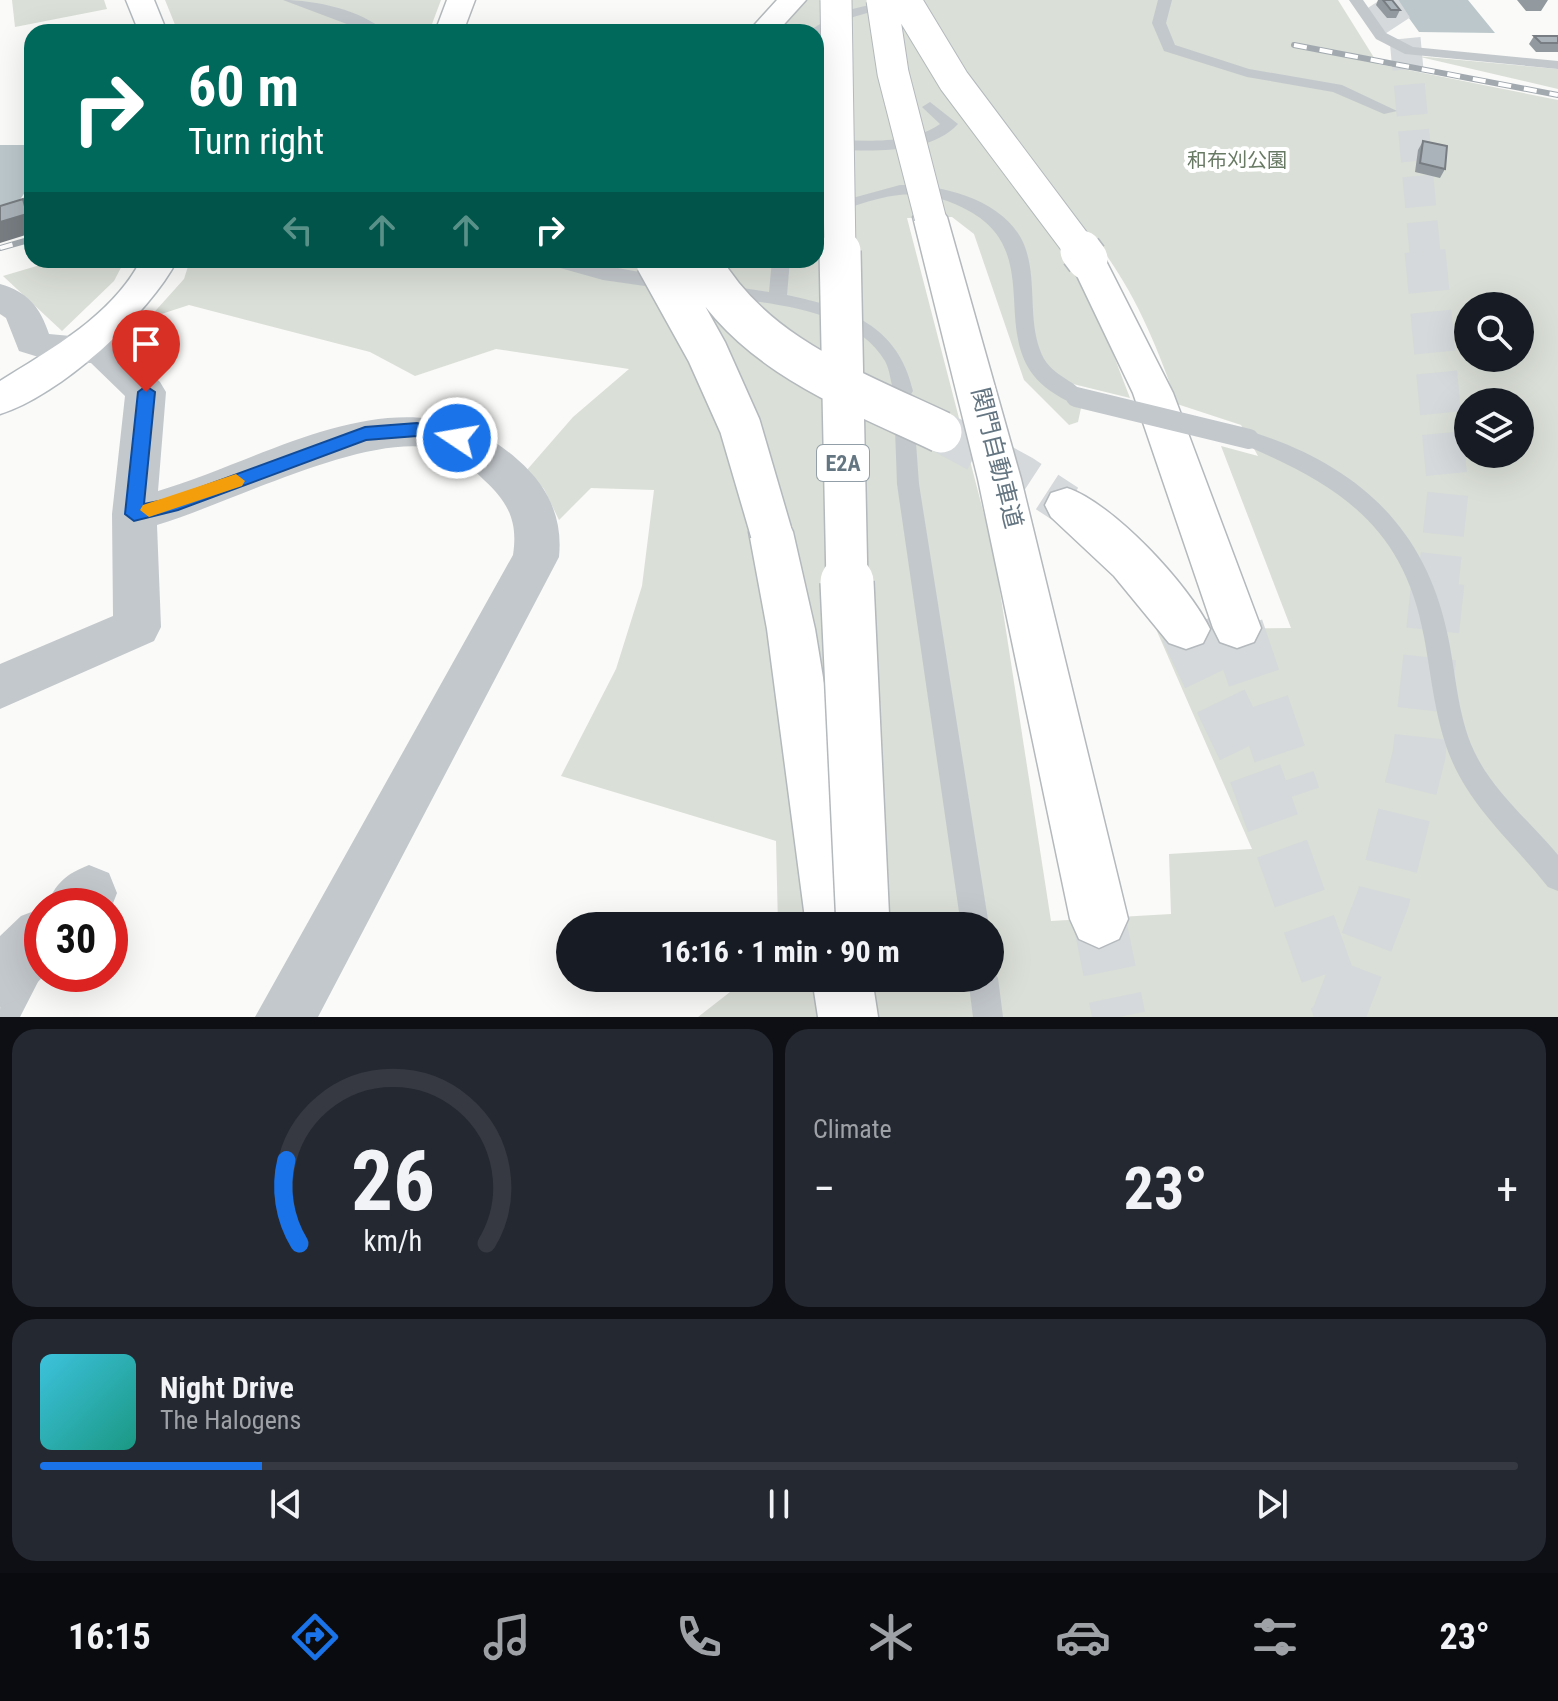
<!DOCTYPE html>
<meta charset="utf-8">
<style>
:root{--surface:#171b24;--page:#242831;--text:#f1f3f6;--muted:#9ea1a6;--line:#363941;--accent:#1a73e8}
body{margin:0;font-family:"Roboto Condensed","Noto Sans JP",sans-serif;background:var(--page);color:var(--text);height:100vh;display:flex;flex-direction:column;font-size:30px;white-space:nowrap}
*{box-sizing:border-box;margin:0}
p{font-size:26px;color:var(--muted)}
.icon{flex:none;width:44px;height:44px;fill:none;stroke:currentColor;stroke-width:2;stroke-linecap:round;stroke-linejoin:round}
.map{position:relative;height:1017px;overflow:hidden}
.details{display:flex;flex-direction:column;gap:12px;padding:12px;background:#0d0f14;flex:1}
.details>*{flex:none}
.banner{position:absolute;left:24px;top:24px;width:800px;height:244px;border-radius:24px;box-shadow:0 8px 32px #0002;background:#00695c;color:#fff;overflow:hidden}
.fabs{position:absolute;left:1454px;top:292px;display:grid;gap:16px}
.fabs a{display:grid;place-items:center;width:80px;height:80px;border-radius:50%;background:var(--surface);box-shadow:0 8px 32px #0002;font-size:40px}
.speed{position:absolute;left:24px;top:888px;display:flex;gap:16px;font-size:40px;font-weight:700;text-align:center}
.speed>*{display:grid;place-content:center;width:104px;height:104px;border-radius:50%;background:var(--surface);box-shadow:0 8px 32px #0002;line-height:1}
.speed .limit{border:12px solid #d22;background:#fff;color:#111}
.pin{position:absolute;display:grid;place-items:center;width:68px;height:68px;color:#fff;margin:-82px -34px;border-radius:50% 50% 50% 0;rotate:-45deg;box-shadow:0 0 8px #0007}
.pin .icon{rotate:45deg}
.me{position:absolute;width:88px;margin:-44px;rotate:282deg;stroke-linejoin:round;filter:drop-shadow(0 0 6px #0008)}
.turn{display:flex;align-items:center;gap:28px;height:168px;padding:0 32px;font-size:36px}
.turn .icon{width:104px;height:104px;stroke-width:2.5}
.turn b{display:block;font-size:56px;line-height:68px}
.lanes{display:flex;align-items:center;height:76px;padding:0 32px;background:#0003;justify-content:center;gap:40px;direction:ltr}
.lanes .off{opacity:.35}
.big{font-size:60px;font-weight:700;line-height:1.1}
.details .widget{flex:1;display:flex;flex-direction:column;justify-content:center;gap:12px;min-width:0;padding:0 28px;border-radius:24px;background:var(--page)}
.details .dial{align-items:center;gap:0}
.dial svg{height:208px;overflow:visible;fill:none;stroke:var(--line);stroke-width:7;stroke-linecap:round;text-anchor:middle}
.dial text{fill:var(--text);stroke:none}
.song{display:flex;align-items:center;gap:24px}
.cover{width:96px;height:96px;border-radius:12px;background:linear-gradient(135deg,hsl(190 70% 55%),hsl(170 70% 35%))}
.played{height:8px;border-radius:4px;background:linear-gradient(90deg,var(--accent) 15%,var(--line) 15%)}
.keys{display:flex;justify-content:space-around;direction:ltr}
.heat{display:flex;justify-content:space-between;align-items:center;font-size:44px;direction:ltr}
.details .tiles{flex:1;display:grid;gap:12px;grid-template-columns:1fr 1fr}
.widget:last-child{grid-column:span 2}
.trip{position:absolute;left:556px;top:912px;width:448px;height:80px;border-radius:40px;background:var(--surface);box-shadow:0 8px 32px #0002;font-weight:700;line-height:80px;text-align:center}
.tabs{display:flex;height:128px;justify-content:space-around;align-items:center;background:#090b0e;color:var(--muted)}
.tabs .icon{width:56px;height:56px}
.tabs .current{color:var(--accent)}
.tabs b{font-size:36px;color:var(--text)}
.map>svg:first-child{display:block}
.green{fill:#dadfd7;fill-rule:evenodd}
.water{fill:#bbc7cb}
.lines{fill:none;stroke-linecap:round;stroke-linejoin:round}
.highway-tunnel-far2{stroke:#d5d9db;stroke-width:31;stroke-dasharray:31 15;stroke-linecap:butt}
.highway-tunnel-far1{stroke:#d5d9db;stroke-width:41;stroke-dasharray:41 20;stroke-linecap:butt}
.highway-tunnel{stroke:#d5d9db;stroke-width:53;stroke-dasharray:53 27;stroke-linecap:butt}
.secondary-casing{stroke:#b3babf;stroke-width:3}
.highway-casing{stroke:#b4b9bd;stroke-width:3}
.lane{fill:#c3c8cc;fill-rule:evenodd}
.street{fill:#c3c8cc;fill-rule:evenodd}
.secondary{fill:#fff;fill-rule:evenodd}
.highway{fill:#fff;fill-rule:evenodd}
.rail-casing{stroke:#a2aab0;stroke-width:6}
.rail{stroke:#fff;stroke-width:4;stroke-dasharray:13;stroke-linecap:butt}
.highway-bridge-far2-casing{stroke:#b4b9bd;stroke-width:33;stroke-linecap:butt}
.highway-bridge-far1-casing{stroke:#b4b9bd;stroke-width:44;stroke-linecap:butt}
.highway-bridge-casing{stroke:#b4b9bd;stroke-width:56;stroke-linecap:butt}
.lane-bridge{stroke:#c3c8cc;stroke-width:20}
.highway-bridge-far2{stroke:#fff;stroke-width:31}
.highway-bridge-far1{stroke:#fff;stroke-width:41}
.highway-bridge{stroke:#fff;stroke-width:53}
.wall{fill:#929a9f}
.shaded-wall{fill:#777d82}
.building{fill:#aab3b9;stroke:#777d82;stroke-width:2}
.route{fill:#1a73e8;stroke:#114b97;stroke-width:2}
.slow{fill:#f59e0b}
.labels{text-anchor:middle;stroke-width:8;stroke-linejoin:round;paint-order:stroke}
.far-park-label{font-size:20px;fill:#687a64;stroke:#fff}
.shield{fill:#fff;stroke:#939fa8;stroke-width:2}
.shield-label{font-size:22px;font-weight:bold;fill:#657683}
.street-label{font-size:24px;fill:#657683;stroke:#fff}
</style>
<div class="map">
<svg width="1558" height="1017" viewBox="0 0 1558 1017">
<rect width="100%" height="100%" fill="#fafaf8"/>
<!-- green -->
<path class="green" d="M12,0H104L107,9L15,27Z
M165,0H441L429,32H178Z
M789,0H1338L1378,64L1558,100V1017H698L748,978H990V926H778L776,841L561,776L616,669L642,586L654,490L591,488L559,520L544,489L526,471L573,417L629,369L496,349L415,376L370,352L189,305L149,318L184,279L190,260H816V32H763ZM952,217L974,234L1024,380L1069,425L1078,422L1081,408L1073,384L1130,398L1104,330L1069,262L1107,256C1139,302 1159,351 1177,404L1241,425L1258,456L1221,446L1291,628L1156,629L1252,849L1169,854L1171,914L1051,921L994,553L907,218ZM1468,306H1520V358H1468ZM1468,402H1520V454H1468Z
M1416,56L1558,69V89Z
M57,260H125L114,281L62,331L3,276Z"/>
<!-- water -->
<path class="water" d="M1396,0H1468L1495,33L1419,32Z
M0,145H32V182L17,204L0,205Z"/>
<g class="lines">
<!-- highway-tunnel-far2 -->
<path class="highway-tunnel-far2" d="M1380,0L1405,38L1425,253"/>
<!-- highway-tunnel-far1 -->
<path class="highway-tunnel-far1" d="M1425,251L1448,491L1438,584
M941,432L1021,475L1067,505"/>
<!-- highway-tunnel -->
<path class="highway-tunnel" d="M1237,628L1294,796
M1186,629L1254,770L1342,1017
M1099,919L1119,1017
M1338,1017L1383,899L1419,755L1438,582"/>
<!-- secondary casing -->
<g class="secondary-casing">
<path id="secondary" d="M126,0H154L167,32H139Z
M141,260H177C150,314 58,397 0,414V381C51,349 113,315 141,260Z"/>
</g>
<!-- highway casing -->
<g class="highway-casing">
<path id="highway" d="M447,0H475L463,32H435Z
M777,0H806L777,32H748Z
M930,207L942,210L947,217L1021,479L1128,919L1119,939L1099,948L1079,939L1070,919L978,479L913,217L918,210Z
M1087,248L1100,251L1105,259L1173,393L1261,628L1254,642L1237,648L1220,642L1213,628L1133,393L1069,259L1074,251Z
M1067,488C1113,503 1189,585 1210,629L1203,643L1186,649L1169,643L1114,576L1051,517L1045,505L1051,493Z
M771,514L787,519L793,532L815,629L864,926H806L767,629L749,532L755,519Z
M812,978H872L878,1017H818Z"/>
</g>
<!-- lane -->
<path class="lane" d="M283,0C315,0 362,10 386,32H368Z
M890,0L901,3L850,18L819,35L807,32L840,12Z
M1158,0H1172L1166,23L1175,45L1249,69L1342,85L1397,111L1384,114L1333,92L1247,77L1164,51L1152,23Z
M1349,0H1363L1386,33L1413,47L1558,61V69L1405,54L1376,39Z
M930,102L958,124C927,158 858,150 816,149V139C855,140 907,147 940,124L922,107Z
M900,185C944,184 1008,201 1025,247C1037,280 1028,317 1040,350C1049,377 1075,378 1086,397L1083,402C1072,405 1065,400 1055,394C980,348 1050,255 969,211C948,199 924,193 899,195C870,198 844,211 816,218V208Z
M543,260H573L673,278L682,284L673,290L603,280L546,264Z
M772,260H790L787,295C848,308 898,325 913,391L910,396H896C890,385 891,372 885,361C855,310 775,304 723,297L714,291L723,285L769,292Z
M905,421L915,429L919,484L989,926H961L897,484L895,429Z
M1249,431C1353,463 1424,524 1447,632C1456,672 1457,714 1474,751C1493,792 1530,821 1558,855V891L1548,887C1516,846 1473,810 1452,761C1435,721 1432,679 1424,637C1404,526 1339,485 1242,444L1239,439L1242,434Z
M26,961L37,965L41,976L20,1017H0C0,995 3,970 26,961Z
M990,966L998,978L1003,1017H973L968,978H990Z"/>
<!-- street -->
<path class="street" d="M0,284C28,292 40,307 49,334L114,340L160,382L166,392L158,491C274,457 410,363 518,460C548,486 563,518 559,557L318,1017H255L513,555C518,522 509,503 484,480C468,464 450,449 427,447C354,438 230,503 157,525L161,627L154,641L0,709V664L113,616L112,514L125,396L91,363H58L19,351L6,318L0,314Z
M89,865L109,873L117,893L110,911V906H46C56,883 66,874 89,865Z
M42,908V974H46L21,998L0,1007V936L21,916Z"/>
<!-- secondary -->
<use href="#secondary" class="secondary"/>
<!-- highway -->
<use href="#highway" class="highway"/>
<!-- rail casing -->
<g class="rail-casing">
<path id="rail" d="M1294,45L1558,95
M0,248L32,239"/>
</g>
<!-- rail -->
<use href="#rail" class="rail"/>
<!-- highway-bridge-far2 casing -->
<g class="highway-bridge-far2-casing">
<path id="highway-bridge-far2" d="M836,0L840,253
M882,0L893,73L930,217
M905,0L954,81L1083,253"/>
</g>
<!-- highway-bridge-far1 casing -->
<g class="highway-bridge-far1-casing">
<path id="highway-bridge-far1" d="M840,251L847,584
M1081,251L1087,259
M656,260L707,352L740,426L771,532
M699,260C749,353 850,389 941,432"/>
</g>
<!-- highway-bridge casing -->
<g class="highway-bridge-casing">
<path id="highway-bridge" d="M847,582L863,926"/>
</g>
<!-- lane-bridge -->
<path class="lane-bridge" d="M1076,397L1249,439"/>
<!-- highway-bridge-far2 -->
<use href="#highway-bridge-far2" class="highway-bridge-far2"/>
<!-- highway-bridge-far1 -->
<use href="#highway-bridge-far1" class="highway-bridge-far1"/>
<!-- highway-bridge -->
<use href="#highway-bridge" class="highway-bridge"/>
</g>
<!-- wall -->
<path class="wall" d="M1378,0H1392L1400,10L1396,18H1387L1376,5Z
M1517,0H1548L1541,11H1526Z
M1534,36H1558V52H1536L1529,44Z
M1423,141L1445,169L1440,178L1415,172L1418,150Z"/>
<!-- shaded-wall -->
<path class="shaded-wall" d="M23,199L32,214V233L0,243V222Z"/>
<!-- building -->
<path class="building" d="M1383,0H1392L1400,10H1391Z
M1534,36H1558V43H1541Z
M1423,141L1447,146L1445,169L1420,163Z
M23,199L27,214L0,222V206Z"/>
<!-- route -->
<path class="route" d="M146,386L155,392L144,504L169,499L365,427L417,423L463,434L465,438L457,444L417,436L366,440L178,510L134,521L125,514L138,392Z"/>
<!-- slow -->
<path class="slow" d="M236,474L245,481L242,486L149,517L140,510L143,505Z"/>
<g class="labels">
<!-- far-park labels -->
<g class="far-park-label">
<text x="1237" y="167">和布刈公園</text>
</g>
<!-- shield labels -->
<rect class="shield" x="817" y="445" width="52" height="36" rx="6"/>
<g class="shield-label">
<text x="843" y="471">E2A</text>
</g>
<!-- street labels -->
<g class="street-label">
<text transform="translate(997 458) rotate(76)" y="8">関門自動車道</text>
</g>
</g>
</svg>
<div class="fabs">
<a><svg class="icon" aria-label="search" viewBox="0 0 24 24"><circle cx="10" cy="10" r="6"/><path d="M15 15l6 6"/></svg></a>
<a><svg class="icon" aria-label="layers" viewBox="0 0 24 24"><path d="M12 4l9 5-9 5-9-5zM3 14l9 5 9-5"/></svg></a>
</div>
<div class="speed"><div class="limit">30</div></div>
<div class="pin" style="left:146px;top:392px;background:#d93025"><svg class="icon" aria-label="arrive" viewBox="0 0 24 24"><path d="M6 21V4h12l-3 4 3 4H6"/></svg></div>
<svg class="me" style="left:457px;top:438px" viewBox="-20 -20 40 40"><circle r="17" fill="#1a73e8" stroke="#fff" stroke-width="3"/><path d="M0-11L8 9 0 5-8 9z" fill="#fff"/></svg>
<div class="trip">16:16 · 1 min · 90 m</div>
<div class="banner">
<div class="turn"><svg class="icon" aria-label="right" viewBox="0 0 24 24"><path d="M7 20v-9h11M14 6l5 5-5 5"/></svg><div><b>60 m</b>Turn right</div></div>
<div class="lanes"><svg class="icon off" aria-label="left" viewBox="0 0 24 24"><path d="M17 20v-9H6M10 6l-5 5 5 5"/></svg><svg class="icon off" aria-label="ahead" viewBox="0 0 24 24"><path d="M12 20V5M6 11l6-6 6 6"/></svg><svg class="icon off" aria-label="ahead" viewBox="0 0 24 24"><path d="M12 20V5M6 11l6-6 6 6"/></svg><svg class="icon" aria-label="right" viewBox="0 0 24 24"><path d="M7 20v-9h11M14 6l5 5-5 5"/></svg></div>
</div>
</div>
<section class="details">
<div class="tiles">
<div class="widget dial"><svg viewBox="0 0 100 80">
<path d="M14 69A42 42 0 1 1 86 69"/>
<path d="M14 69A42 42 0 0 1 9 37" stroke="#1a73e8"/>
<text x="50" y="56" font-size="32" font-weight="700">26</text>
<text x="50" y="72" font-size="11">km/h</text>
</svg></div>
<div class="widget"><p>Climate</p>
<div class="heat"><a>−</a><b class="big">23°</b><a>+</a></div>
</div>
<div class="widget">
<div class="song"><i class="cover"></i><div><b>Night Drive</b><p>The Halogens</p></div></div>
<div class="played"></div>
<div class="keys"><svg class="icon" aria-label="previous" viewBox="0 0 24 24"><path d="M18 5L8 12l10 7zM5 5v14"/></svg><svg class="icon" aria-label="pause" viewBox="0 0 24 24"><path d="M8 5v14M16 5v14"/></svg><svg class="icon" aria-label="next" viewBox="0 0 24 24"><path d="M6 5l10 7-10 7zM19 5v14"/></svg></div>
</div>
</div>
</section>
<nav class="tabs">
<b>16:15</b>
<svg class="icon current" aria-label="directions" viewBox="0 0 24 24"><path d="M12 3l9 9-9 9-9-9zM9 14v-3h6M13 9l2 2-2 2"/></svg>
<svg class="icon" aria-label="music" viewBox="0 0 24 24"><path d="M9 18V5l10-2v13"/><circle cx="6" cy="18" r="3"/><circle cx="16" cy="16" r="3"/></svg>
<svg class="icon" aria-label="phone" viewBox="0 0 24 24"><path d="M5 4h4l2 5-3 2q2 4 5 5l2-3 5 2v4C11 20 4 13 5 4z"/></svg>
<svg class="icon" aria-label="climate" viewBox="0 0 24 24"><path d="M12 3v18M4 7l16 10M4 17L20 7"/></svg>
<svg class="icon" aria-label="car" viewBox="0 0 24 24"><path d="M5 17H2v-5l4-1 3-4h7l3 4 3 1v5h-3M9 17h6M6 11h13"/><circle cx="7" cy="17" r="2"/><circle cx="17" cy="17" r="2"/></svg>
<svg class="icon" aria-label="filters" viewBox="0 0 24 24"><path d="M4 7h16M4 17h16"/><circle cx="9" cy="7" r="2"/><circle cx="15" cy="17" r="2"/></svg>
<b>23°</b>
</nav>
